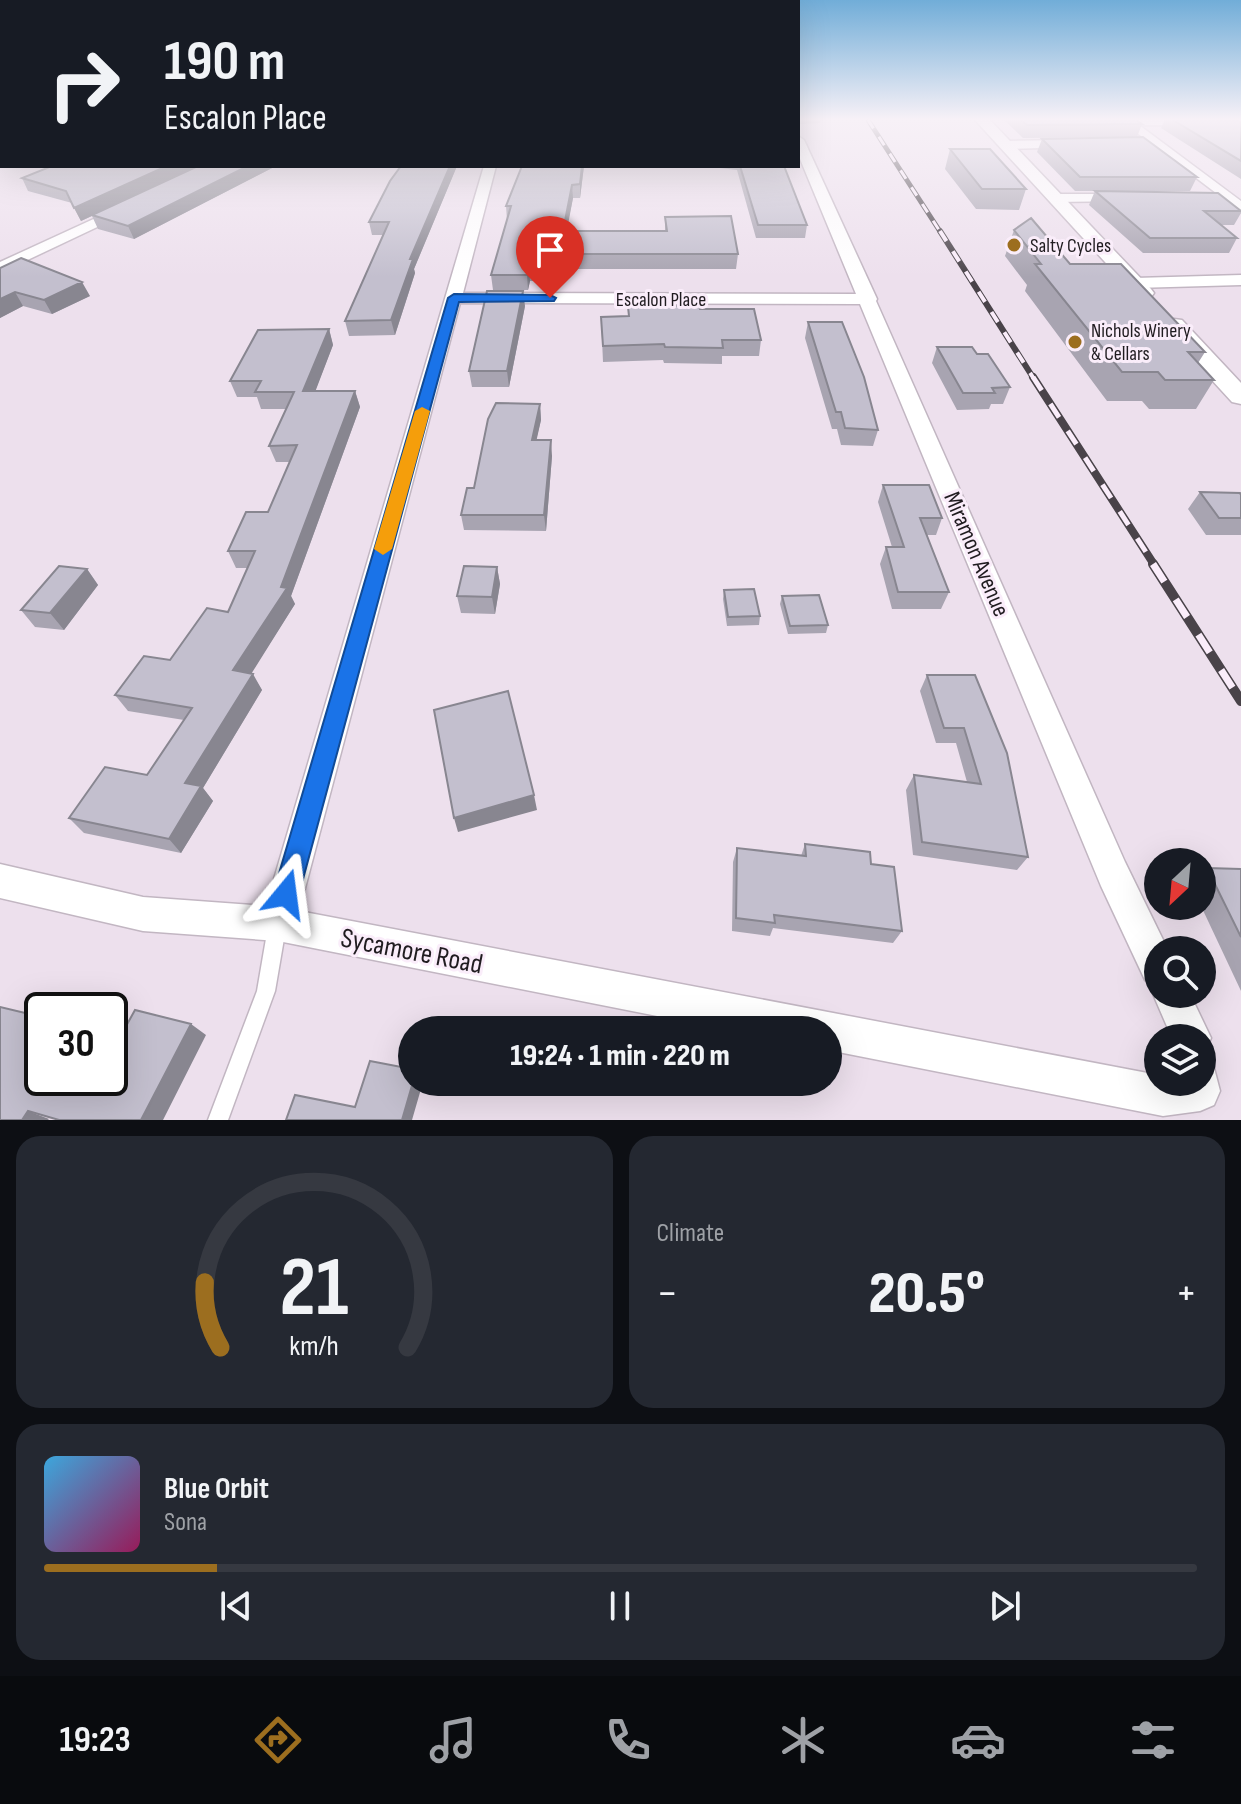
<!DOCTYPE html>
<meta charset="utf-8">
<style>
:root{--surface:#171b24;--page:#242831;--text:#f1f3f6;--muted:#9ea1a6;--line:#363941;--accent:#9c6e1f}
body{margin:0;font-family:"Sofia Sans Condensed",sans-serif;background:var(--page);color:var(--text);height:100vh;display:flex;flex-direction:column;font-size:30px;white-space:nowrap}
*{box-sizing:border-box;margin:0}
p{font-size:26px;color:var(--muted)}
.icon{flex:none;width:44px;height:44px;fill:none;stroke:currentColor;stroke-width:2;stroke-linecap:round;stroke-linejoin:round}
.map{position:relative;height:1120px;overflow:hidden}
.sheet{display:flex;flex-direction:column;gap:16px;padding:16px;background:#0d0f14;flex:1}
.sheet>*{flex:none}
.hud{position:absolute;left:0px;top:0px;width:800px;height:168px;box-shadow:0 8px 32px #0002;background:#171b24;color:var(--text);overflow:hidden}
.needle{width:52px;rotate:206deg}
.fabs{position:absolute;left:1144px;top:848px;display:grid;gap:16px}
.fabs a{display:grid;place-items:center;width:72px;height:72px;border-radius:50%;background:var(--surface);box-shadow:0 8px 32px #0002;font-size:40px}
.speed{position:absolute;left:24px;top:992px;display:flex;gap:16px;font-size:40px;font-weight:700;text-align:center}
.speed>*{display:grid;place-content:center;width:104px;height:104px;border-radius:50%;background:var(--surface);box-shadow:0 8px 32px #0002;line-height:1}
.speed .limit{border:4px solid #111;border-radius:12px;background:#fff;color:#111}
.pin{position:absolute;display:grid;place-items:center;width:68px;height:68px;color:#fff;margin:-82px -34px;border-radius:50% 50% 50% 0;rotate:-45deg;box-shadow:0 0 8px #0007}
.pin .icon{rotate:45deg}
.me{position:absolute;width:88px;margin:-44px;rotate:16deg;stroke-linejoin:round;filter:drop-shadow(0 0 6px #0008)}
.turn{display:flex;align-items:center;gap:28px;height:168px;padding:0 32px;font-size:36px}
.turn .icon{width:104px;height:104px;stroke-width:2.5}
.turn b{display:block;font-size:56px;line-height:68px}
.big{font-size:60px;font-weight:800;line-height:1.1}
.sheet .tile{flex:1;display:flex;flex-direction:column;justify-content:center;gap:12px;min-width:0;padding:0 28px;border-radius:24px;background:var(--page)}
.sheet .dial{align-items:center;gap:0}
.dial svg{height:208px;overflow:visible;fill:none;stroke:var(--line);stroke-width:7;stroke-linecap:round;text-anchor:middle}
.dial text{fill:var(--text);stroke:none}
.song{display:flex;align-items:center;gap:24px}
.cover{width:96px;height:96px;border-radius:12px;background:linear-gradient(135deg,hsl(200 70% 55%),hsl(330 70% 35%))}
.played{height:8px;border-radius:4px;background:linear-gradient(90deg,var(--accent) 15%,var(--line) 15%)}
.keys{display:flex;justify-content:space-around;direction:ltr}
.heat{display:flex;justify-content:space-between;align-items:center;font-size:44px;direction:ltr}
.sheet .tiles{flex:1;display:grid;gap:16px;grid-template-columns:1fr 1fr}
.tile:last-child{grid-column:span 2}
.trip{position:absolute;left:398px;top:1016px;width:444px;height:80px;border-radius:40px;background:var(--surface);box-shadow:0 8px 32px #0002;font-weight:800;line-height:80px;text-align:center}
.tab-bar{display:flex;height:128px;justify-content:space-around;align-items:center;background:#090b0e;color:var(--muted)}
.tab-bar .icon{width:56px;height:56px}
.tab-bar .on{color:var(--accent)}
.tab-bar b{font-size:36px;color:var(--text)}
.map>svg:first-child{display:block}
.lines{fill:none;stroke-linecap:round;stroke-linejoin:round}
.service-casing{stroke:#c2b6c2;stroke-width:3}
.minor-casing{stroke:#c2b6c2;stroke-width:3}
.tertiary-casing{stroke:#c2b6c2;stroke-width:3}
.service{fill:#fff;fill-rule:evenodd}
.minor{fill:#fff;fill-rule:evenodd}
.tertiary{fill:#fff;fill-rule:evenodd}
.rail-far3-casing{stroke:#494349;stroke-width:5}
.rail-far2-casing{stroke:#494349;stroke-width:6}
.rail-far1-casing{stroke:#494349;stroke-width:8}
.rail-casing{stroke:#494349;stroke-width:10}
.rail-far3{stroke:#faedfa;stroke-width:3;stroke-dasharray:10;stroke-linecap:butt}
.rail-far2{stroke:#faedfa;stroke-width:4;stroke-dasharray:12;stroke-linecap:butt}
.rail-far1{stroke:#faedfa;stroke-width:5;stroke-dasharray:16;stroke-linecap:butt}
.rail{stroke:#faedfa;stroke-width:7;stroke-dasharray:21;stroke-linecap:butt}
.wall{fill:#a8a4b1}
.shaded-wall{fill:#888690}
.building{fill:#c3bfce;stroke:#888690;stroke-width:2}
.route{fill:#1a73e8;stroke:#114b97;stroke-width:2}
.slow{fill:#f59e0b}
.poi-dot{fill:#9c6e1f;stroke:#faedfa;stroke-width:3}
.labels{text-anchor:middle;stroke-width:6;stroke-linejoin:round;paint-order:stroke}
.far-poi-label{font-size:20px;fill:#201c20;stroke:#faedfa;text-anchor:start}
.far-street-label{font-size:20px;fill:#201c20;stroke:#faedfa}
.street-label{font-size:24px;fill:#201c20;stroke:#faedfa}
.near-street-label{font-size:28px;fill:#201c20;stroke:#faedfa}
</style>
<div class="map">
<svg width="1241" height="1120" viewBox="0 0 1241 1120">
<rect width="100%" height="100%" fill="#ede0ed"/>
<g class="lines">
<!-- service casing -->
<g class="service-casing">
<path id="service" d="M277,918L283,921L286,927L275,991L228,1120H208L257,991L268,927L271,921Z"/>
</g>
<!-- minor casing -->
<g class="minor-casing">
<path id="minor" d="M1120,120H1241V126L1139,125L1241,201V212Z
M798,136L804,140L877,299L876,301L1125,862L1168,950H1158V994H1190L1211,1038L1205,1051L1202,1053V1038H1172L1153,994L1157,984L1145,980L1101,886L860,304L460,303L299,911L1158,1075V1082H1202V1063L1214,1068L1220,1091L1214,1105L1200,1111L1163,1116L828,1050V1030H728L278,941L143,931L0,898V864L143,897L266,906L484,166H496L463,293L856,294L798,154Z
M1072,140L1078,144L1076,147L1006,149L1000,145L1006,141Z
M1122,194L1127,195V201L1055,202L1048,198L1055,194Z
M124,205L131,209L129,212L0,273V262Z
M1241,275V285L1135,288L1127,283L1135,278Z"/>
</g>
<!-- tertiary casing -->
<g class="tertiary-casing">
<path id="tertiary" d="M975,120H990L1151,289L1154,293L1151,297H1137Z
M1174,319L1182,320L1241,383V404L1232,402L1166,330L1163,325L1166,320Z"/>
</g>
<!-- service -->
<use href="#service" class="service"/>
<!-- minor -->
<use href="#minor" class="minor"/>
<!-- tertiary -->
<use href="#tertiary" class="tertiary"/>
<!-- rail-far3 casing -->
<g class="rail-far3-casing">
<path id="rail-far3" d="M868,120L941,233"/>
</g>
<!-- rail-far2 casing -->
<g class="rail-far2-casing">
<path id="rail-far2" d="M940,231L1034,379"/>
</g>
<!-- rail-far1 casing -->
<g class="rail-far1-casing">
<path id="rail-far1" d="M1033,377L1155,566"/>
</g>
<!-- rail casing -->
<g class="rail-casing">
<path id="rail" d="M1153,564L1241,701"/>
</g>
<!-- rail-far3 -->
<use href="#rail-far3" class="rail-far3"/>
<!-- rail-far2 -->
<use href="#rail-far2" class="rail-far2"/>
<!-- rail-far1 -->
<use href="#rail-far1" class="rail-far1"/>
<!-- rail -->
<use href="#rail" class="rail"/>
</g>
<!-- wall -->
<path class="wall" d="M798,120H821L820,123L798,124Z
M1004,120H1136L1142,124L1137,137L1023,138Z
M1165,120H1241V179L1161,128Z
M1042,139L1197,177L1190,191H1115L1241,210V213L1234,225H1221L1237,238L1229,253H1143L1089,205L1095,191H1075L1037,152Z
M950,149L1026,189L1019,210L976,209L945,169Z
M276,166L134,239L98,229L92,216L81,221L72,203L28,191L22,178Z
M381,166H457L414,269L415,273L395,335L349,336L345,321L383,235H372L369,222L401,166Z
M584,166L580,198H573L566,231H665V217L738,254L736,269H570L569,278H549L548,281H530L528,290H493L491,275L507,220L506,206Z
M719,166H784L807,225L805,238H756L737,170L720,168Z
M1014,230L1070,264L1205,352L1198,363L1214,380L1196,409H1149L1142,401H1107L1025,291L1027,285L1005,256Z
M0,268L90,296L52,314L23,306L0,318Z
M525,306L509,387H472L469,371Z
M628,307L700,309L761,340L759,356H722V364L664,363L663,360L603,362L601,317L628,316Z
M808,322L878,430L873,446L841,445L837,429H832L805,338Z
M329,329L333,345L315,391H355L360,407L291,596L295,604L251,673L262,690L203,788L213,801L181,853L84,833L69,818L147,775L184,720L128,711L115,695L170,660L228,612L248,568H236L228,551L268,512L290,462H276L269,446L287,409H261L257,397H237L230,381Z
M937,347L977,354L1010,387L1003,404H991L989,409L957,410L932,363Z
M540,404L541,420L536,440L552,456L546,531L464,530L461,515L474,488Z
M883,485L942,518L936,535H927L949,592L941,609H892L880,564L886,547H892L878,502Z
M1200,492L1241,495V535H1206L1188,509Z
M497,567L500,584L495,614L461,613L457,596Z
M87,569L98,585L64,630L35,627L21,610Z
M724,590L760,616L759,625L727,626L723,599Z
M782,596L828,625L826,633L788,634L780,604Z
M927,675H975L1028,857L1017,870L913,855L906,790L914,775L967,782L956,743H936L920,691Z
M805,844L871,864L902,931L893,943L773,928L770,936L732,931L733,862L737,848L801,856Z
M1207,868L1241,869V991L1201,906L1202,872Z"/>
<!-- shaded-wall -->
<path class="shaded-wall" d="M167,166H198L81,221L74,208Z
M248,166H276L134,239L128,226Z
M450,166H457L414,269L415,273L395,335L391,320L410,259Z
M582,166H584L580,198V184Z
M572,185L573,198L564,246L563,231Z
M529,266L530,281L528,290L527,275Z
M82,282L90,296L52,314L44,300Z
M523,291L525,306L509,387L507,371Z
M15,292L23,306L0,318V299Z
M329,329L333,345L309,408L303,391Z
M355,391L360,407L291,596L295,604L243,687L233,670L281,587Z
M540,404L541,420L533,456L532,440Z
M551,440L552,456L546,531L544,515Z
M497,567L500,584L495,614L492,597Z
M87,569L98,585L64,630L50,613Z
M253,674L262,690L203,788L213,801L181,853L169,839L185,783Z
M534,795L537,810L458,832L454,818Z
M191,1024L206,1035L163,1120H141Z
M413,1082H423L412,1120H402Z
M28,1111L49,1119L48,1120H22Z"/>
<!-- building -->
<path class="building" d="M1021,120H1136L1142,124L1027,125Z
M1173,120H1241V161Z
M1143,137L1197,177H1080L1042,139Z
M950,149H990L1026,189H982Z
M52,166H167L74,208L66,191L22,178Z
M198,166H248L128,226L92,215Z
M401,166H450L410,259H413L391,320L345,321L389,222H369L390,181Z
M522,166H582L580,184L572,185L563,231H667L665,217L731,216L738,254H569V263H548L547,266H529L527,275H491L511,206H506Z
M740,166H784L807,225H758Z
M1095,191L1218,193L1241,211H1204L1237,238H1150Z
M1031,218L1070,264H1121L1205,352H1188L1214,380H1165L1158,372H1122L1035,264H1041L1014,230Z
M21,258L82,282L44,300L15,292L0,299V268Z
M487,291H523L507,371H469Z
M699,305L700,309H754L761,340H722L723,348L665,347L664,344L603,346L601,317L629,316L628,307Z
M808,322H842L864,377L878,430L845,428L841,412H836Z
M329,329L303,391H355L281,587L287,588L233,670L253,674L185,783L201,786L169,839L69,818L105,767L147,775L192,708L115,695L144,656L170,660L207,608L228,612L255,551H228L246,512H268L297,445L269,446L294,392H255L261,381H230L258,330Z
M937,347H972L977,354H988L1010,387L992,388L995,393H963Z
M496,403L540,404L532,440H551L544,515H461L467,488H474L488,419Z
M883,485H929L942,518H920L949,592H898L886,547H904Z
M1200,492L1240,493L1241,495V518H1219Z
M59,566L87,569L50,613L21,610Z
M464,566L497,567L492,597L457,596Z
M754,589L760,616L728,617L724,590Z
M819,595L828,625L790,626L782,596Z
M927,675H975L1007,753L1028,857L922,842L914,775L981,784L964,728H944Z
M508,691L534,795L454,818L434,710Z
M805,844L870,852L871,864L894,867L902,931L774,915L775,923L736,918L737,848L806,856Z
M1207,868L1241,869V937Z
M0,1007L42,1017V1078H110V1034L120,1037L135,1010L191,1024L141,1120H59L28,1111L22,1120H0Z
M370,1061L412,1069V1082H413L402,1120H286L295,1095L355,1107Z"/>
<!-- sky -->
<linearGradient id="sky" x2="0" y2="1"><stop stop-color="#71add8"/><stop offset="0.43" stop-color="#f7f1f7"/><stop offset="1" stop-color="#f7f1f7" stop-opacity="0"/></linearGradient>
<rect width="1241" height="277" fill="url(#sky)"/>
<!-- route -->
<path class="route" d="M550,295L556,298L554,301L459,302L299,894L295,903L286,907L277,903L273,894L448,298L454,294Z"/>
<!-- slow -->
<path class="slow" d="M422,407L430,411L392,549L383,555L374,549L415,411Z"/>
<!-- markers -->
<g class="poi-dot">
<circle cx="1014" cy="245" r="8"/>
<circle cx="1075" cy="342" r="8"/>
</g>
<g class="labels">
<!-- far-poi labels -->
<g class="far-poi-label">
<text x="1030" y="252">Salty Cycles</text>
<text x="1091" y="337">Nichols Winery<tspan x="1091" dy="23">&amp; Cellars</tspan></text>
</g>
<!-- far-street labels -->
<g class="far-street-label">
<text x="661" y="306">Escalon Place</text>
</g>
<!-- street labels -->
<g class="street-label">
<text transform="translate(977 554) rotate(67)" y="8">Miramon Avenue</text>
</g>
<!-- near-street labels -->
<g class="near-street-label">
<text transform="translate(412 950) rotate(11)" y="10">Sycamore Road</text>
</g>
</g>
</svg>
<div class="fabs">
<a><svg class="needle" viewBox="-14 -14 28 28"><path d="M0-13l5 13h-10z" fill="#e53935"/><path d="M0 13l5-13h-10z" fill="#9ea1a6"/></svg></a>
<a><svg class="icon" aria-label="search" viewBox="0 0 24 24"><circle cx="10" cy="10" r="6"/><path d="M15 15l6 6"/></svg></a>
<a><svg class="icon" aria-label="layers" viewBox="0 0 24 24"><path d="M12 4l9 5-9 5-9-5zM3 14l9 5 9-5"/></svg></a>
</div>
<div class="speed"><div class="limit">30</div></div>
<div class="pin" style="left:550px;top:298px;background:#d93025"><svg class="icon" aria-label="arrive" viewBox="0 0 24 24"><path d="M6 21V4h12l-3 4 3 4H6"/></svg></div>
<svg class="me" style="left:286px;top:894px" viewBox="-20 -20 40 40"><path d="M0-17L14 15 0 8-14 15z" fill="#1a73e8" stroke="#fff" stroke-width="4"/></svg>
<div class="trip">19:24 · 1 min · 220 m</div>
<div class="hud">
<div class="turn"><svg class="icon" aria-label="right" viewBox="0 0 24 24"><path d="M7 20v-9h11M14 6l5 5-5 5"/></svg><div><b>190 m</b>Escalon Place</div></div>
</div>
</div>
<section class="sheet">
<div class="tiles">
<div class="tile dial"><svg viewBox="0 0 100 80">
<path d="M14 69A42 42 0 1 1 86 69"/>
<path d="M14 69A42 42 0 0 1 8 44" stroke="#9c6e1f"/>
<text x="50" y="56" font-size="32" font-weight="700">21</text>
<text x="50" y="72" font-size="11">km/h</text>
</svg></div>
<div class="tile"><p>Climate</p>
<div class="heat"><a>−</a><b class="big">20.5°</b><a>+</a></div>
</div>
<div class="tile">
<div class="song"><i class="cover"></i><div><b>Blue Orbit</b><p>Sona</p></div></div>
<div class="played"></div>
<div class="keys"><svg class="icon" aria-label="previous" viewBox="0 0 24 24"><path d="M18 5L8 12l10 7zM5 5v14"/></svg><svg class="icon" aria-label="pause" viewBox="0 0 24 24"><path d="M8 5v14M16 5v14"/></svg><svg class="icon" aria-label="next" viewBox="0 0 24 24"><path d="M6 5l10 7-10 7zM19 5v14"/></svg></div>
</div>
</div>
</section>
<nav class="tab-bar">
<b>19:23</b>
<svg class="icon on" aria-label="directions" viewBox="0 0 24 24"><path d="M12 3l9 9-9 9-9-9zM9 14v-3h6M13 9l2 2-2 2"/></svg>
<svg class="icon" aria-label="music" viewBox="0 0 24 24"><path d="M9 18V5l10-2v13"/><circle cx="6" cy="18" r="3"/><circle cx="16" cy="16" r="3"/></svg>
<svg class="icon" aria-label="phone" viewBox="0 0 24 24"><path d="M5 4h4l2 5-3 2q2 4 5 5l2-3 5 2v4C11 20 4 13 5 4z"/></svg>
<svg class="icon" aria-label="climate" viewBox="0 0 24 24"><path d="M12 3v18M4 7l16 10M4 17L20 7"/></svg>
<svg class="icon" aria-label="car" viewBox="0 0 24 24"><path d="M5 17H2v-5l4-1 3-4h7l3 4 3 1v5h-3M9 17h6M6 11h13"/><circle cx="7" cy="17" r="2"/><circle cx="17" cy="17" r="2"/></svg>
<svg class="icon" aria-label="filters" viewBox="0 0 24 24"><path d="M4 7h16M4 17h16"/><circle cx="9" cy="7" r="2"/><circle cx="15" cy="17" r="2"/></svg>
</nav>
